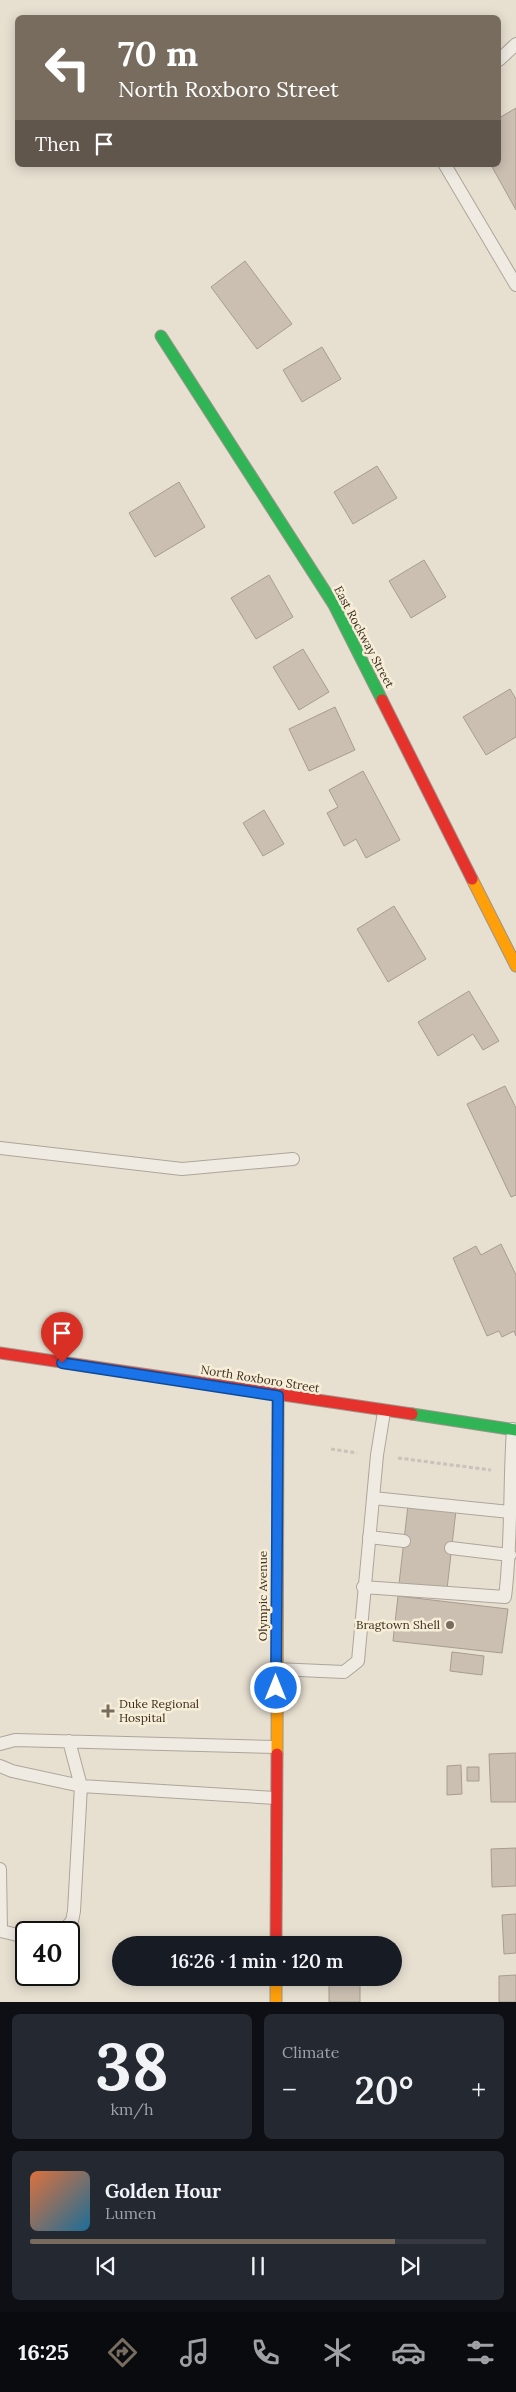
<!DOCTYPE html>
<meta charset="utf-8">
<style>
:root{--surface:#171b24;--page:#242831;--text:#f1f3f6;--muted:#9ea1a6;--line:#363941;--accent:#786c5e}
body{margin:0;font-family:Lora,serif;background:var(--page);color:var(--text);height:100vh;display:flex;flex-direction:column;font-size:19px;white-space:nowrap}
*{box-sizing:border-box;margin:0}
p{font-size:16px;color:var(--muted)}
.icon{flex:none;width:28px;height:28px;fill:none;stroke:currentColor;stroke-width:2;stroke-linecap:round;stroke-linejoin:round}
.map{position:relative;height:2002px;overflow:hidden}
.details{display:flex;flex-direction:column;gap:12px;padding:12px;background:#0d0f14;flex:1}
.details>*{flex:none}
.hud{position:absolute;left:15px;top:15px;width:486px;height:152px;border-radius:8px;box-shadow:0 2px 12px #0003;background:#786c5e;color:#fff;overflow:hidden}
.speed{position:absolute;left:15px;top:1921px;display:flex;gap:10px;font-size:25px;font-weight:700;text-align:center}
.speed>*{display:grid;place-content:center;width:65px;height:65px;border-radius:50%;background:var(--surface);box-shadow:0 2px 12px #0003;line-height:1}
.speed .limit{border:2px solid #111;border-radius:8px;background:#fff;color:#111}
.pin{position:absolute;display:grid;place-items:center;width:42px;height:42px;color:#fff;margin:-51px -21px;border-radius:50% 50% 50% 0;rotate:-45deg;box-shadow:0 0 5px #0007}
.pin .icon{rotate:45deg}
.me{position:absolute;width:55px;margin:-28px;rotate:0deg;stroke-linejoin:round;filter:drop-shadow(0 0 4px #0008)}
.turn{display:flex;align-items:center;gap:18px;height:105px;padding:0 20px;font-size:22px}
.turn .icon{width:65px;height:65px;stroke-width:2.5}
.turn b{display:block;font-size:35px;line-height:42px}
.then{display:flex;align-items:center;height:48px;padding:0 20px;background:#0003;gap:10px;font-size:19px}
.big{font-size:38px;font-weight:600;line-height:1.1}
.details .widget{flex:1;display:flex;flex-direction:column;justify-content:center;gap:8px;min-width:0;padding:0 18px;border-radius:8px;background:var(--page)}
.details .dial{align-items:center;gap:0}
.dial b{font-size:65px;line-height:1}
.song{display:flex;align-items:center;gap:15px}
.cover{width:60px;height:60px;border-radius:8px;background:linear-gradient(135deg,hsl(20 70% 55%),hsl(200 70% 35%))}
.played{height:5px;border-radius:2px;background:linear-gradient(90deg,var(--accent) 80%,var(--line) 80%)}
.keys{display:flex;justify-content:space-around;direction:ltr}
.heat{display:flex;justify-content:space-between;align-items:center;font-size:28px;direction:ltr}
.details .tiles{flex:1;display:grid;gap:12px;grid-template-columns:1fr 1fr}
.widget:last-child{grid-column:span 2}
.trip{position:absolute;left:112px;top:1936px;width:290px;height:50px;border-radius:25px;background:var(--surface);box-shadow:0 2px 12px #0003;font-weight:600;line-height:50px;text-align:center}
.tab-bar{display:flex;height:80px;justify-content:space-around;align-items:center;background:#090b0e;color:var(--muted)}
.tab-bar .icon{width:35px;height:35px}
.tab-bar .active{color:var(--accent)}
.tab-bar b{font-size:22px;color:var(--text)}
.map>svg:first-child{display:block}
.building{fill:#cbbfb2;stroke:#a89c90}
.lines{fill:none;stroke-linecap:round;stroke-linejoin:round}
.lane-casing{stroke:#ada599;stroke-width:14}
.fast-casing{stroke:#9c958a;stroke-width:13}
.slow-casing{stroke:#9c958a;stroke-width:13}
.jam-casing{stroke:#9c958a;stroke-width:13}
.path{stroke:#c8c2b9;stroke-width:3;stroke-dasharray:4 2.5;stroke-linecap:butt}
.lane{stroke:#efebe3;stroke-width:12}
.fast{stroke:#30b455;stroke-width:11}
.slow{stroke:#ff9f0a;stroke-width:11}
.jam{stroke:#e5322d;stroke-width:11}
.route-casing{stroke:#114b97;stroke-width:12}
.route{stroke:#1a73e8;stroke-width:9}
.poi-dot{fill:#786c5e;stroke:#f7eed8;stroke-width:2}
.labels{text-anchor:middle;stroke-width:5;stroke-linejoin:round;paint-order:stroke}
.street-label{font-size:12px;fill:#3d2e20;stroke:#f7eed8}
.poi-label{font-size:12px;fill:#3d2e20;stroke:#f7eed8;text-anchor:end}
</style>
<div class="map">
<svg width="516" height="2002" viewBox="0 0 516 2002">
<rect width="100%" height="100%" fill="#e7e0d1"/>
<!-- building -->
<path class="building" d="M516,108V210L491,165H499V118Z
M245,261L292,324L257,349L211,287Z
M322,347L341,379L302,402L283,370Z
M377,466L397,498L353,524L334,492Z
M179,482L205,527L155,557L129,513Z
M424,560L446,597L411,618L389,581Z
M269,575L293,617L256,639L231,598Z
M303,649L329,692L299,710L273,667Z
M510,689L516,699V737L486,755L463,717Z
M335,707L355,750L309,771L289,729Z
M363,771L400,840L366,858L356,839L344,846L327,813L338,807L329,790Z
M264,810L284,844L263,856L243,823Z
M394,906L426,959L388,982L357,929Z
M469,991L499,1041L483,1050L473,1034L438,1056L418,1022Z
M505,1086L516,1108V1195L511,1197L467,1104Z
M501,1244L516,1275V1336L514,1331L502,1337L499,1331L487,1336L453,1258L476,1246L481,1255Z
M408,1505L456,1510L447,1589L399,1584Z
M398,1596L508,1609L502,1653L393,1641Z
M452,1652L484,1656L482,1675L450,1671Z
M516,1753V1802H491L489,1754Z
M461,1765L462,1794L447,1795V1766Z
M467,1767H479V1781H467Z
M516,1848V1886L492,1887L491,1849Z
M516,1914V1953L504,1954L502,1915Z
M516,1975V2002H499V1976Z
M329,1978H360V2002H329Z"/>
<g class="lines">
<!-- lane casing -->
<g class="lane-casing">
<path id="lane" d="M499,60L516,44
M445,165L516,285
M0,1148L182,1169L293,1159
M373,1498L510,1512
M369,1537L404,1541
M451,1548L510,1555
M363,1587L505,1597C512,1541 509,1485 513,1429
M276,1669L344,1672L358,1661L377,1455L384,1412
M0,1744L15,1740L276,1747
M0,1766L12,1771L81,1786L276,1798
M0,1869L1,1931L26,1937
M62,1932L72,1921L74,1911L81,1786L69,1741"/>
</g>
<!-- fast casing -->
<g class="fast-casing">
<path id="fast" d="M161,336L334,605L382,700
M412,1414L516,1430"/>
</g>
<!-- slow casing -->
<g class="slow-casing">
<path id="slow" d="M472,879L516,966
M277,1754L278,1396
M276,1978V2002"/>
</g>
<!-- jam casing -->
<g class="jam-casing">
<path id="jam" d="M382,700L472,879
M0,1353L412,1414
M276,1945L277,1754"/>
</g>
<!-- path -->
<path class="path" d="M331,1449L357,1453
M398,1458L491,1470"/>
<!-- lane -->
<use href="#lane" class="lane"/>
<!-- fast -->
<use href="#fast" class="fast"/>
<!-- slow -->
<use href="#slow" class="slow"/>
<!-- jam -->
<use href="#jam" class="jam"/>
</g>
<g class="lines">
<!-- route casing -->
<g class="route-casing">
<path id="route" d="M62,1363L278,1396L276,1688"/>
</g>
<!-- route -->
<use href="#route" class="route"/>
</g>
<!-- markers -->
<g class="poi-dot">
<circle cx="450" cy="1625" r="5"/>
<path d="M105.5 1703.5h5v5h5v5h-5v5h-5v-5h-5v-5h5z"/>
</g>
<g class="labels">
<!-- street labels -->
<g class="street-label">
<text transform="translate(364 637) rotate(62)" y="4">East Rockway Street</text>
<text transform="translate(260 1379) rotate(9)" y="4">North Roxboro Street</text>
<text transform="translate(263 1596) rotate(-90)" y="4">Olympic Avenue</text>
</g>
<!-- poi labels -->
<g class="poi-label">
<text x="440" y="1629">Bragtown Shell</text>
<text x="119" y="1708" text-anchor="start">Duke Regional<tspan x="119" dy="14">Hospital</tspan></text>
</g>
</g>
</svg>
<div class="speed"><div class="limit">40</div></div>
<div class="pin" style="left:62px;top:1363px;background:#d93025"><svg class="icon" aria-label="arrive" viewBox="0 0 24 24"><path d="M6 21V4h12l-3 4 3 4H6"/></svg></div>
<svg class="me" style="left:276px;top:1688px" viewBox="-20 -20 40 40"><circle r="17" fill="#1a73e8" stroke="#fff" stroke-width="3"/><path d="M0-11L8 9 0 5-8 9z" fill="#fff"/></svg>
<div class="trip">16:26 · 1 min · 120 m</div>
<div class="hud">
<div class="turn"><svg class="icon" aria-label="left" viewBox="0 0 24 24"><path d="M17 20v-9H6M10 6l-5 5 5 5"/></svg><div><b>70 m</b>North Roxboro Street</div></div>
<div class="then">Then<svg class="icon" aria-label="arrive" viewBox="0 0 24 24"><path d="M6 21V4h12l-3 4 3 4H6"/></svg></div>
</div>
</div>
<section class="details">
<div class="tiles">
<div class="widget dial"><b>38</b><p>km/h</p></div>
<div class="widget"><p>Climate</p>
<div class="heat"><a>−</a><b class="big">20°</b><a>+</a></div>
</div>
<div class="widget">
<div class="song"><i class="cover"></i><div><b>Golden Hour</b><p>Lumen</p></div></div>
<div class="played"></div>
<div class="keys"><svg class="icon" aria-label="previous" viewBox="0 0 24 24"><path d="M18 5L8 12l10 7zM5 5v14"/></svg><svg class="icon" aria-label="pause" viewBox="0 0 24 24"><path d="M8 5v14M16 5v14"/></svg><svg class="icon" aria-label="next" viewBox="0 0 24 24"><path d="M6 5l10 7-10 7zM19 5v14"/></svg></div>
</div>
</div>
</section>
<nav class="tab-bar">
<b>16:25</b>
<svg class="icon active" aria-label="directions" viewBox="0 0 24 24"><path d="M12 3l9 9-9 9-9-9zM9 14v-3h6M13 9l2 2-2 2"/></svg>
<svg class="icon" aria-label="music" viewBox="0 0 24 24"><path d="M9 18V5l10-2v13"/><circle cx="6" cy="18" r="3"/><circle cx="16" cy="16" r="3"/></svg>
<svg class="icon" aria-label="phone" viewBox="0 0 24 24"><path d="M5 4h4l2 5-3 2q2 4 5 5l2-3 5 2v4C11 20 4 13 5 4z"/></svg>
<svg class="icon" aria-label="climate" viewBox="0 0 24 24"><path d="M12 3v18M4 7l16 10M4 17L20 7"/></svg>
<svg class="icon" aria-label="car" viewBox="0 0 24 24"><path d="M5 17H2v-5l4-1 3-4h7l3 4 3 1v5h-3M9 17h6M6 11h13"/><circle cx="7" cy="17" r="2"/><circle cx="17" cy="17" r="2"/></svg>
<svg class="icon" aria-label="filters" viewBox="0 0 24 24"><path d="M4 7h16M4 17h16"/><circle cx="9" cy="7" r="2"/><circle cx="15" cy="17" r="2"/></svg>
</nav>
